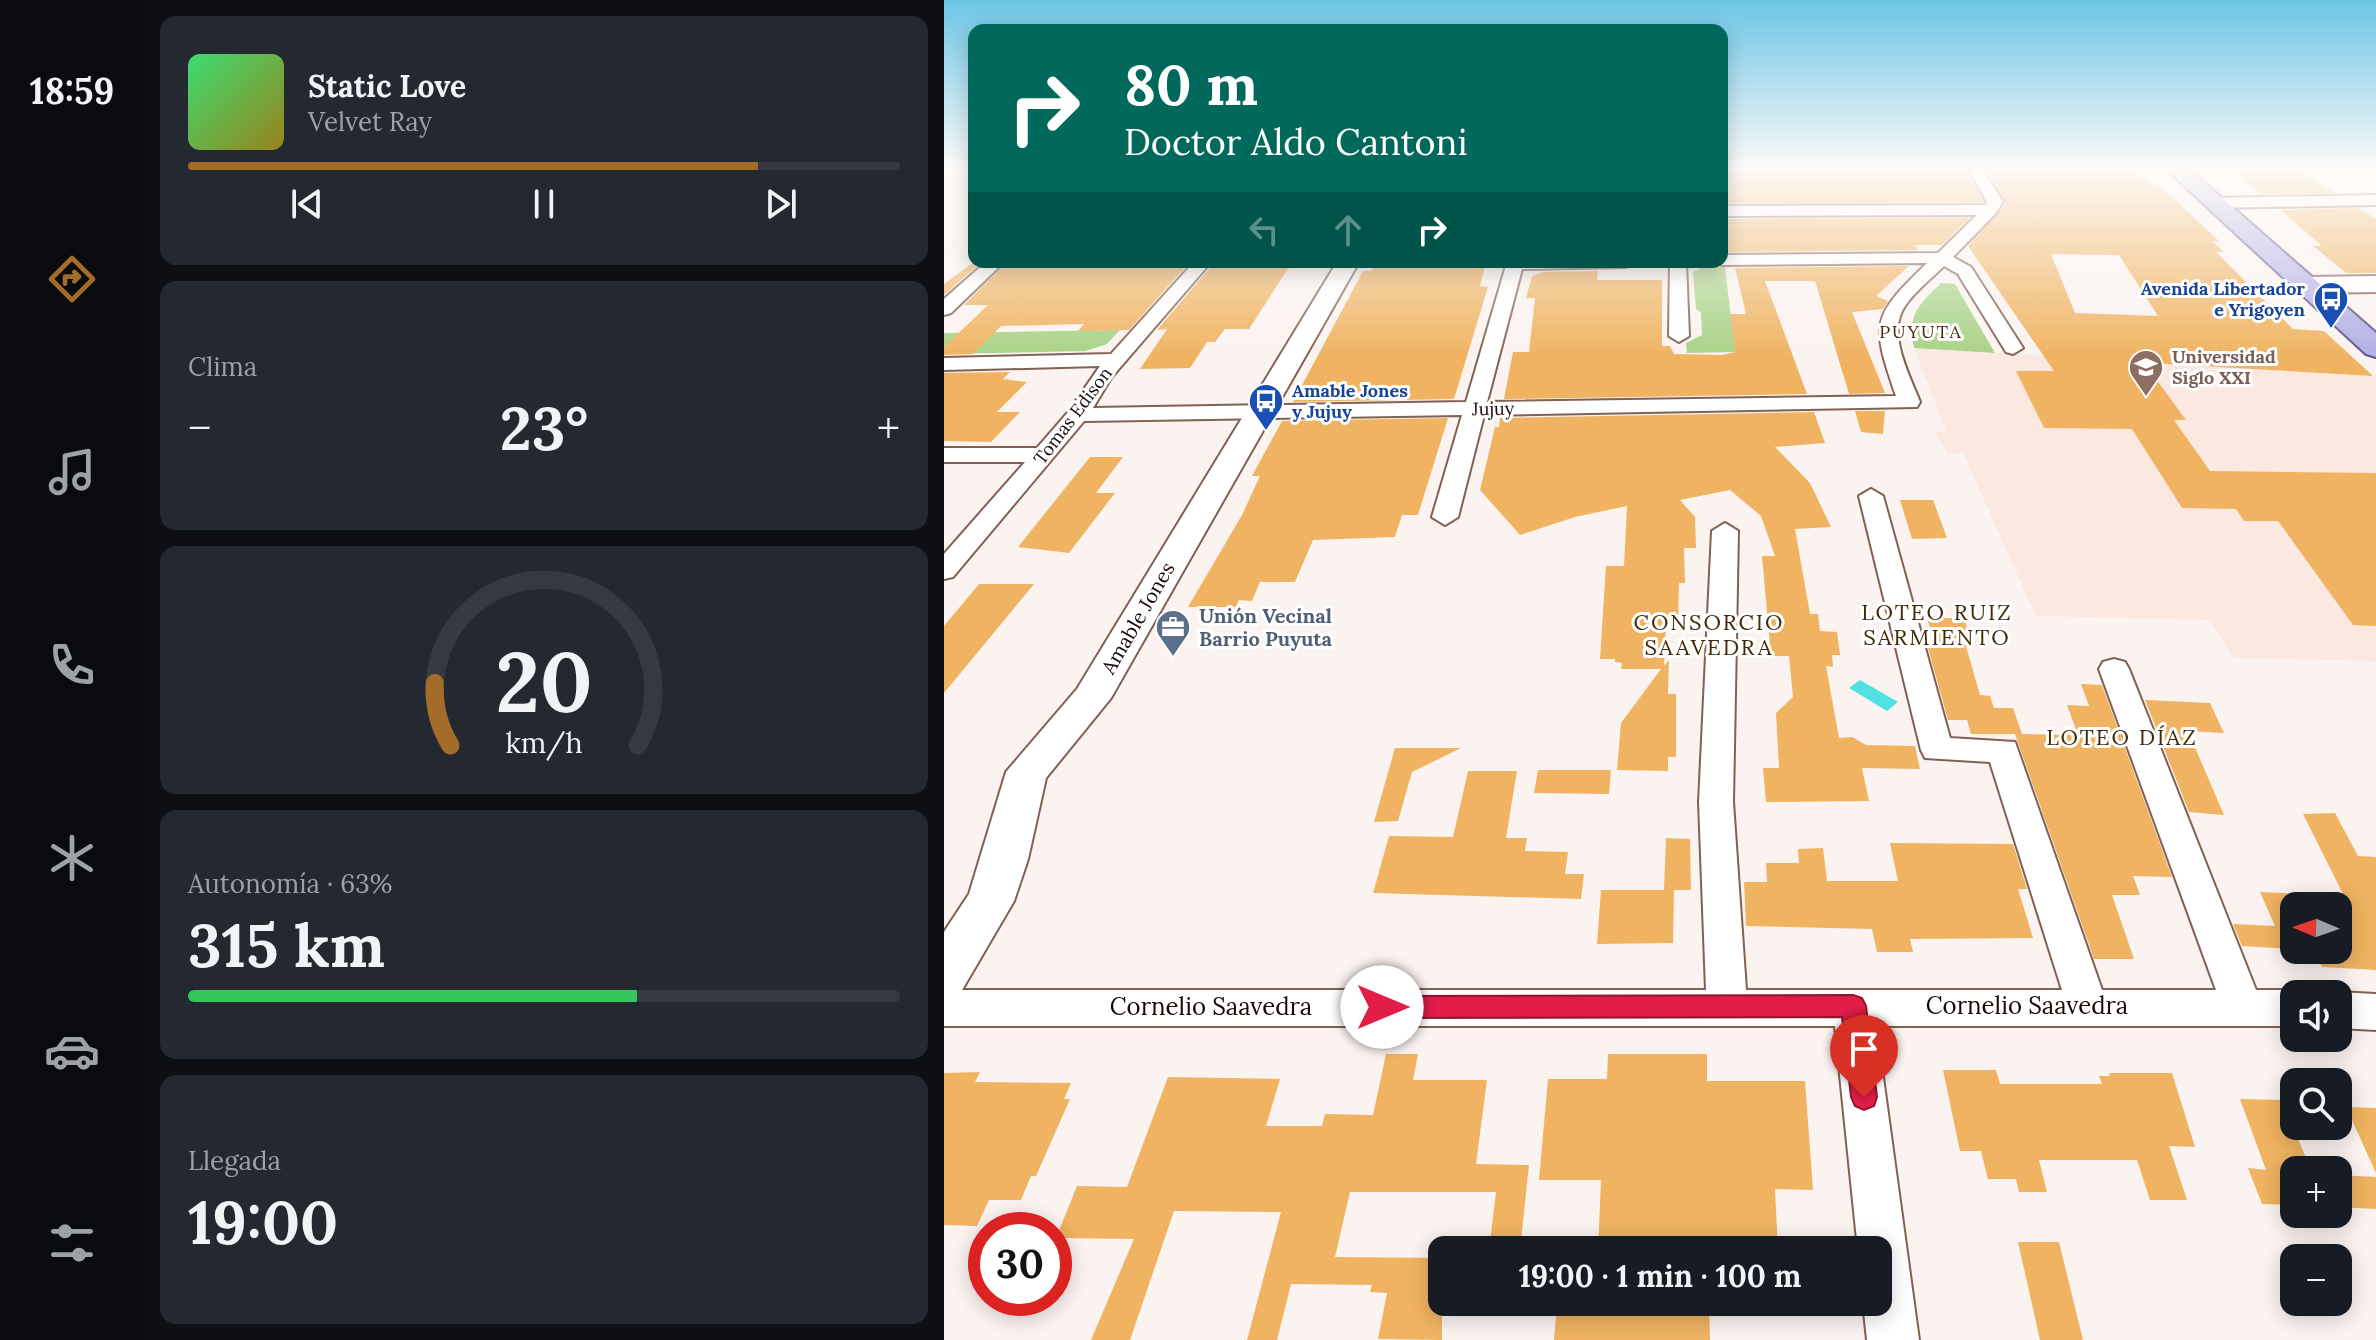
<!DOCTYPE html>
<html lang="es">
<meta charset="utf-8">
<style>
:root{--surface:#171b24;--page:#242831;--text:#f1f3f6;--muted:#9ea1a6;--line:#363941;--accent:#a36c28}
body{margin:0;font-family:Lora,serif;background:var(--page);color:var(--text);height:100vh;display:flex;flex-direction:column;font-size:30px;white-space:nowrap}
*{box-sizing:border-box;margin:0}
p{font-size:26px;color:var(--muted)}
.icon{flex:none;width:44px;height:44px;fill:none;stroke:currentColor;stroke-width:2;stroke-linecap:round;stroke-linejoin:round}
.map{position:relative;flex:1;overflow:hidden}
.side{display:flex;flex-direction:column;gap:16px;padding:16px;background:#0d0f14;width:800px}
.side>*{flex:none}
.top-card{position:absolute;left:24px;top:24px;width:760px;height:244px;border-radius:16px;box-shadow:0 4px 20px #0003;background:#00695c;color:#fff;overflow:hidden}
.needle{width:52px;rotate:272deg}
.controls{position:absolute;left:1336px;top:892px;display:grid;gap:16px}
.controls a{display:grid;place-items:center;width:72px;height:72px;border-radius:16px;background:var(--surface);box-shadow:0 4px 20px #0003;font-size:40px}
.speed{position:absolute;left:24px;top:1212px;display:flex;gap:16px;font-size:40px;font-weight:700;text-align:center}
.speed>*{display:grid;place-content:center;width:104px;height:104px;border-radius:50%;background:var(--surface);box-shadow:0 4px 20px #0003;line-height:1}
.speed .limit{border:12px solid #d22;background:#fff;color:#111}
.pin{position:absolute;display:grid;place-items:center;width:68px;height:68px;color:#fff;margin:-82px -34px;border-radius:50% 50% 50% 0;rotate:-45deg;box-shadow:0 0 8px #0007}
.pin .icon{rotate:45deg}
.me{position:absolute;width:88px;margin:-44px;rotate:90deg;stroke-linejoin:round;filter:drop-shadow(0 0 6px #0008)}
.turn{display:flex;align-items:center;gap:28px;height:168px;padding:0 24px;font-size:36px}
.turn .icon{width:104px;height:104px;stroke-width:2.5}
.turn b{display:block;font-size:56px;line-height:68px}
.lanes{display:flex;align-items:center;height:76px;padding:0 24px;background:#0003;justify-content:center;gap:40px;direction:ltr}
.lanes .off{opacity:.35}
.big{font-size:60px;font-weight:800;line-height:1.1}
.side .card{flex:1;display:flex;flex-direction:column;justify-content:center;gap:12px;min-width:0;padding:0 28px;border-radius:16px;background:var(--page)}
.side .dial{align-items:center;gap:0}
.dial svg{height:208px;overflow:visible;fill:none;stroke:var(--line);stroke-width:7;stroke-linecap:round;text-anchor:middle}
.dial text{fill:var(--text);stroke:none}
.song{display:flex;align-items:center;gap:24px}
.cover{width:96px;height:96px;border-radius:12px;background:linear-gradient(135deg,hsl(140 70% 55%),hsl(50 70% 35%))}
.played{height:8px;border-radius:4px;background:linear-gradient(90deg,var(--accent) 80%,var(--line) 80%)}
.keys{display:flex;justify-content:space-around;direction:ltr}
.heat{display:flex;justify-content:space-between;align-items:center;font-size:44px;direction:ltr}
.charge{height:12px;border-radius:6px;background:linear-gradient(90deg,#34c759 63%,var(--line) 0)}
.trip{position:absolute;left:484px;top:1236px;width:464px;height:80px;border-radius:16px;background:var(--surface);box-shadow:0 4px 20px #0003;font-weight:800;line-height:80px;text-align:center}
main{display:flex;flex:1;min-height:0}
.tabs{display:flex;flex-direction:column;width:144px;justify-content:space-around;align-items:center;background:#090b0e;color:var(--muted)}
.tabs .icon{width:56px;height:56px}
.tabs .current{color:var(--accent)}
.tabs b{font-size:36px;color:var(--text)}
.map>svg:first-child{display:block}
.built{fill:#fbe9e1}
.green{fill:#a8d286}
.water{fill:#51e1e4}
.building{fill:#efb361;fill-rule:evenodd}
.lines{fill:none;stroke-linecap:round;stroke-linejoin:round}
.minor-casing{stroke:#816153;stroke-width:4}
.tertiary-casing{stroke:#816153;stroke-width:4}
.secondary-casing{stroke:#816153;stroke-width:4}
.primary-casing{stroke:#5b538b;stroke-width:4}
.minor{fill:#fff;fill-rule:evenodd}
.tertiary{fill:#fff;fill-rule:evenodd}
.secondary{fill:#fff;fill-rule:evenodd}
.primary{fill:#b3afe5;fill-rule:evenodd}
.route{fill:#e11d48;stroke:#92132f;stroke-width:2}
.labels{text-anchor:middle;stroke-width:6;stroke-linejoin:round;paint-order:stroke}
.far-transit-label{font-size:18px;font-weight:bold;fill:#164399;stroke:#fff;text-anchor:end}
.far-neighbourhood-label{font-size:18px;letter-spacing:2px;fill:#432908;stroke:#fff}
.far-education-label{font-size:18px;font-weight:bold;fill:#785e54;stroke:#fff;text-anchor:start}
.far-street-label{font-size:18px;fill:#160a06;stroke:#fff}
.service-label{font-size:20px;font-weight:bold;fill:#4e5e75;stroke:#fff;text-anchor:start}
.street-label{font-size:20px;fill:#160a06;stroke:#fff}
.neighbourhood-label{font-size:22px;letter-spacing:2px;fill:#432908;stroke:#fff}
.near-street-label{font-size:24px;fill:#160a06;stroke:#fff}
</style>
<main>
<nav class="tabs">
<b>18:59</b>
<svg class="icon current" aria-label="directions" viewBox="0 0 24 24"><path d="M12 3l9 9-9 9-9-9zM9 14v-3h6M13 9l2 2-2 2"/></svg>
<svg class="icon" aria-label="music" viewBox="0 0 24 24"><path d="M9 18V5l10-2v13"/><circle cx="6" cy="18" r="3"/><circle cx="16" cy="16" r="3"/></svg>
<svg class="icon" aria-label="phone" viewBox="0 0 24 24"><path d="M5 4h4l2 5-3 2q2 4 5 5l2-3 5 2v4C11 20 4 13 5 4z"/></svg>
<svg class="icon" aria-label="climate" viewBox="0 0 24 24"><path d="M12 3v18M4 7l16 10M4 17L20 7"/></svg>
<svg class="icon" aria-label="car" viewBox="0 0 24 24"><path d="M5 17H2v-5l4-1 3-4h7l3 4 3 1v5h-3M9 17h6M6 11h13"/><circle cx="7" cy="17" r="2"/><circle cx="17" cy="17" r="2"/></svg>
<svg class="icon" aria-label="filters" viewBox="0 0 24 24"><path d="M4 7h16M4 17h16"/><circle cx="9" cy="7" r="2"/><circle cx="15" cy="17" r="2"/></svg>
</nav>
<section class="side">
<div class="card">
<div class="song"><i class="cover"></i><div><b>Static Love</b><p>Velvet Ray</p></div></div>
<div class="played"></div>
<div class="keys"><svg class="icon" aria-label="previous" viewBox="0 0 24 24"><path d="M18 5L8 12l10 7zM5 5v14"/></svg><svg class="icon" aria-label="pause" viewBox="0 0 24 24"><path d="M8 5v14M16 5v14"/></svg><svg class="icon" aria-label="next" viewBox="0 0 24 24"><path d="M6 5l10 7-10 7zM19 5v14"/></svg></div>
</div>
<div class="card"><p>Clima</p>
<div class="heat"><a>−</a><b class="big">23°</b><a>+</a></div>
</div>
<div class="card dial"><svg viewBox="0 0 100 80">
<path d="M14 69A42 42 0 1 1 86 69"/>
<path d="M14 69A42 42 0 0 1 8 45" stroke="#a36c28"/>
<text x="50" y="56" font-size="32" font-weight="700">20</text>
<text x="50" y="72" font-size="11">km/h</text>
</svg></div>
<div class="card"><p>Autonomía · 63%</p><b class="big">315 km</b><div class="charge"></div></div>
<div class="card"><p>Llegada</p><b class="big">19:00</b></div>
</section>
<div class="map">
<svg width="1432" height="1340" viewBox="0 0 1432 1340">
<rect width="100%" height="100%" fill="#fbf3f0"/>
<!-- built -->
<path class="built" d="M970,348L1429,376L1432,378V661L1289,658L1266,620L1092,616L1019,453L1004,454L990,432L1002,431Z"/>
<!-- green -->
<path class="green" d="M781,267L791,352L743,353L742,343L758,335L757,312L752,309L749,272L757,268Z
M997,283L1011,284L1051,353L970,348C963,314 974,306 997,283Z
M176,330L163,344L141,351L0,354V333Z"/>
<!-- water -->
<path class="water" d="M916,680L954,702L943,711L905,688Z"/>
<!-- building -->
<path class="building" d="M778,170H1022L1040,202L778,203Z
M1043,170H1193L1208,185H1215L1275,241H1268L1280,252H1272L1349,329L1380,331L1429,376L1207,363L1213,372H1207L1242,420H1230L1266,471L1432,473V626L1409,625L1334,521H1300L1292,509L1238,508L1188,429L1100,428L1072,371H1110L1024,246L1062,204ZM1107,254L1175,255L1214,316L1131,313Z
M1287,170H1355L1390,193L1317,194Z
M1415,208L1432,219V273H1402L1369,246H1378L1337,210Z
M1026,218L998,245H971L974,250L785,252L778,234V219Z
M30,262H37L0,295V284Z
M63,262H214L245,263L185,330L134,331L140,324L57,326L29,354L0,355V347L44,305H20Z
M338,262L347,264L305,329H281L271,342H263L246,368L196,369L223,329L213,330L270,263Z
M542,262L536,286L544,287L510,399L349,402L419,271H427L430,265Z
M965,266L932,296L944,301L939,309L908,312L941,393L905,394L871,281H821L863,394L560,399L569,352H585L591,298H582L588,276L599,272L654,271L653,280H718V346H726L730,354L778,355L791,352L786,314H802L791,268Z
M66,372L59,379L83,382L53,412H76L47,442L0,441V373Z
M911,411H941L939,434L917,432Z
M870,412L881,443L831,447L866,483L887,527L851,529L866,614H874L876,631L893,632L896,655H888L889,667L882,666L895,738L908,737L922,745L971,746L976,769L918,768L925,801L822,802L819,768H835L832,713L849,697L845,656H829L826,644L818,556H831L817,516L786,490L736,500L751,517L752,548H740L741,583H735L734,624L722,623L720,666L725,660L724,694H732V757H724V771L673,770L677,723L717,669H677L678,663L671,662V659H656L662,566H680L683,506L631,517L576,535L536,490L551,427H555L556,418Z
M504,418L474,515H458L451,537L369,540L351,582H316L308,601L295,600L292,607H244L298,515L316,476H308L338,421Z
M146,457H179L152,493H171L125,553L74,547Z
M956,500H989L1003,538L968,539Z
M35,584H90L0,693V626Z
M983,618H1020L1029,647L1022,646L1036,695L1046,696L1050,708H1069L1078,734L1134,735L1123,705L1145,706L1137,684L1158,685L1228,877L1189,876L1196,895H1168L1190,959H1150L1071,734H1027L1023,720H1004L984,648H992Z
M1201,700L1266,703L1280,733L1244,731L1280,815L1245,812Z
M451,748H517L468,772L454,821L430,822Z
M594,770H667L665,794L590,793Z
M524,771H573L562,838H583L581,851L624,852L621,874H640L637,899L429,893L445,836L509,837Z
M1391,813L1414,856L1432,857V970L1378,967L1368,950H1394V906H1350V949L1298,946L1289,924L1331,926L1316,892L1400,896L1359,814Z
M722,838L746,839L747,890H730L729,943L653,944L657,890H720Z
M946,843L1069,844L1083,889H1074L1089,938L966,939L969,952H933L928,929L802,926L800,882H823L822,863H855L854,849L879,848L883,881H954Z
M442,1054H474L469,1080H543L532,1164L585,1165L576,1250H545L552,1192H406L391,1257L498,1258V1340L434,1339L443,1293L426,1292L428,1285L347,1284L333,1340H303L337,1212L230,1211L186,1340H147L190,1239L112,1238L133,1186L183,1187L224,1077L336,1079L322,1126H378L381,1114L429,1115Z
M664,1054H763V1081H861L869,1190L831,1189L834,1250H654L657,1180H595L604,1079H663Z
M999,1070H1052L1056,1084H1158L1155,1076H1166L1165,1073H1228L1251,1147L1225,1146L1243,1200H1206L1193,1160H1095L1103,1192H1075L1072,1179H1044L1037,1151H1016Z
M36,1072L31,1082L127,1083L120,1099H126L92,1176H87L77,1200H45L33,1226L0,1225V1073Z
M1296,1099L1338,1100L1367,1170H1350V1205L1318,1204L1304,1168L1322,1170Z
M1402,1107L1432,1108V1173Z
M1394,1175L1432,1177V1209L1394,1207Z
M1074,1242H1115L1139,1340H1096Z
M651,1302H765L766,1340H610L612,1316H650Z"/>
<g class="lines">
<!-- minor casing -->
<g class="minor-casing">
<path id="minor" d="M1025,170H1039L1059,202L1052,213L1009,257L1027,267L1079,348L1069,354L1062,352L1014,274L1000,266C988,278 971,291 961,306C942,333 966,376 976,402L973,407L540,415L514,517L501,525L488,517L518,415L140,421L9,577L0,579V554L81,462H0V448H93L125,411L156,366L0,370V358L167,354L250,262H267L167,378L149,408L522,402L563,262H690L682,267L578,269L543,402L952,396C926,321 928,317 983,263L778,265L771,262H778V255L994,253L1033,215L778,216V206L1042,205L1043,202Z
M1432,195V205L1269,208L1261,203L1269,198Z
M42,262H60L7,313L0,315V299Z
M726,262H742L745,336L735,342L725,336Z
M927,489L939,496L1006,738L1071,742L1158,990H1272L1155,669L1159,662L1170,659L1181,662L1185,669L1312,990H1350L1361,994H1350V1026H932L975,1340H923L919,1302H934V1250H914L891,1026H0V990H762L755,802L768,531L781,523L794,531L789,802L802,990H1118L1046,762L981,758L977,750L915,496Z
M1394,992L1432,994V1030L1394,1028V994H1388Z"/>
</g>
<!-- tertiary casing -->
<g class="tertiary-casing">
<path id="tertiary" d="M393,262H415L167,698L102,778L84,859L70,901L18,990L0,997V932L25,894L62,772L133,689Z"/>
</g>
<!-- secondary casing -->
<g class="secondary-casing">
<path id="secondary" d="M1432,276V292L1362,293L1349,285L1362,277Z"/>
</g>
<!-- primary casing -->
<g class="primary-casing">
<path id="primary" d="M1223,170H1246L1432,333V357L1422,354Z"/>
</g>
<!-- minor -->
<use href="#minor" class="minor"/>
<!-- tertiary -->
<use href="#tertiary" class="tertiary"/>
<!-- secondary -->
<use href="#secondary" class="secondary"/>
<!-- primary -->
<use href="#primary" class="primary"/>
</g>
<!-- sky -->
<linearGradient id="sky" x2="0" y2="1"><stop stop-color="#6bc6e6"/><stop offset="0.47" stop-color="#fdfaf8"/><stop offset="1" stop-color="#fdfaf8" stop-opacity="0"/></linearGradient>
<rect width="1432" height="358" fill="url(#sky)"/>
<!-- route -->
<path class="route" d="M909,995L918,998L922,1006L933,1097L930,1106L920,1110L911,1106L907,1097L898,1017L438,1018L430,1015L426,1007L430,999L438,996Z"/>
<!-- icons -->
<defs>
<g id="bus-pin" transform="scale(1.8)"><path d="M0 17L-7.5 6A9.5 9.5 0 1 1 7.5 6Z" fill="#1a4fb4" stroke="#fff"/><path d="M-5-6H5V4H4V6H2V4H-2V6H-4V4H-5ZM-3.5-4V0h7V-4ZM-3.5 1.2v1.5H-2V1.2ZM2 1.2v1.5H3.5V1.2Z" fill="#fff"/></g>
<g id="university-pin" transform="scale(1.8)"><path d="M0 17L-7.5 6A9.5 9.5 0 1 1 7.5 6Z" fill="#8d6e63" stroke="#fff"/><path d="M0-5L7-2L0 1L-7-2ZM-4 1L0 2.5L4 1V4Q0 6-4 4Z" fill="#fff"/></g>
<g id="office-pin" transform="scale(1.8)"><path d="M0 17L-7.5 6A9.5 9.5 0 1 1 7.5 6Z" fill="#5c6f8a" stroke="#fff"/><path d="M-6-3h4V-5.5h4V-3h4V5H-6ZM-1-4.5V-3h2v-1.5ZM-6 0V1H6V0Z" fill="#fff"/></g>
</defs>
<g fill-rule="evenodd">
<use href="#bus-pin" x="1387" y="299"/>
<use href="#university-pin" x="1202" y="367"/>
<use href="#bus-pin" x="322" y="401"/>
<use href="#office-pin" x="229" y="627"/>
</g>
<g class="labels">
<!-- far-transit labels -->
<g class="far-transit-label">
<text x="1361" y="295">Avenida Libertador<tspan x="1361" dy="21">e Yrigoyen</tspan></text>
<text x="348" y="397" text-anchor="start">Amable Jones<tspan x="348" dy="21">y Jujuy</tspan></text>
</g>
<!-- far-neighbourhood labels -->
<g class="far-neighbourhood-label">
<text x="977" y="338">PUYUTA</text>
</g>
<!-- far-education labels -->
<g class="far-education-label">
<text x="1228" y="363">Universidad<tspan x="1228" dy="21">Siglo XXI</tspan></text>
</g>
<!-- far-street labels -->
<g class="far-street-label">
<text transform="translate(549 409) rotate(-1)" y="6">Jujuy</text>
<text transform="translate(129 416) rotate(-53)" y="6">Tomas Edison</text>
</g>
<!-- service labels -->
<g class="service-label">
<text x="255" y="623">Unión Vecinal<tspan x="255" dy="23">Barrio Puyuta</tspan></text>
</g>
<!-- street labels -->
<g class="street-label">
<text transform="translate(194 618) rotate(-60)" y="7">Amable Jones</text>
</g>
<!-- neighbourhood labels -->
<g class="neighbourhood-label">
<text x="993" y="620">LOTEO RUIZ<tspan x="993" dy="25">SARMIENTO</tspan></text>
<text x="765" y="630">CONSORCIO<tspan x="765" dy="25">SAAVEDRA</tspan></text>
<text x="1178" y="745">LOTEO DÍAZ</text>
</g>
<!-- near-street labels -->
<g class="near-street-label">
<text x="1083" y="1014">Cornelio Saavedra</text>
<text x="267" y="1015">Cornelio Saavedra</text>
</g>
</g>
</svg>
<div class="controls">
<a><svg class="needle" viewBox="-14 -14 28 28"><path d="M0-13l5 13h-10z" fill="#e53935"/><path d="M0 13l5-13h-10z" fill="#9ea1a6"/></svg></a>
<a><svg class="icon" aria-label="sound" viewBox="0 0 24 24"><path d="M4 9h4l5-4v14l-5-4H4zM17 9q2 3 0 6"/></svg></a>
<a><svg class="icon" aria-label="search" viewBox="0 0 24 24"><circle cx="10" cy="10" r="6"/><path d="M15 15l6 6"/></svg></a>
<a>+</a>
<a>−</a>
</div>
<div class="speed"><div class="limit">30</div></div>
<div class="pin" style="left:920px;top:1097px;background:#d93025"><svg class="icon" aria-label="arrive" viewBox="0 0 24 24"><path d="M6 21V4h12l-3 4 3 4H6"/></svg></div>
<svg class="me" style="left:438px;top:1007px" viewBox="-20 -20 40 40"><circle r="19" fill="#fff"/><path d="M0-13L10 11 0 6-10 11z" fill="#e11d48"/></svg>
<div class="trip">19:00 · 1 min · 100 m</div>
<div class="top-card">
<div class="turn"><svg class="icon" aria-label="right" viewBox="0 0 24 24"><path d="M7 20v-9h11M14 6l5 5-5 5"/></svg><div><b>80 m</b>Doctor Aldo Cantoni</div></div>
<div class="lanes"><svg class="icon off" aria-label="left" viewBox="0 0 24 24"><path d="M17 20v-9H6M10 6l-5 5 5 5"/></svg><svg class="icon off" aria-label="ahead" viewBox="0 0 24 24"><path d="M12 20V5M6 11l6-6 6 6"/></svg><svg class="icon" aria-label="right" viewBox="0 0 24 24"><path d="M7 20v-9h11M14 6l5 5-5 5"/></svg></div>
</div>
</div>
</main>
